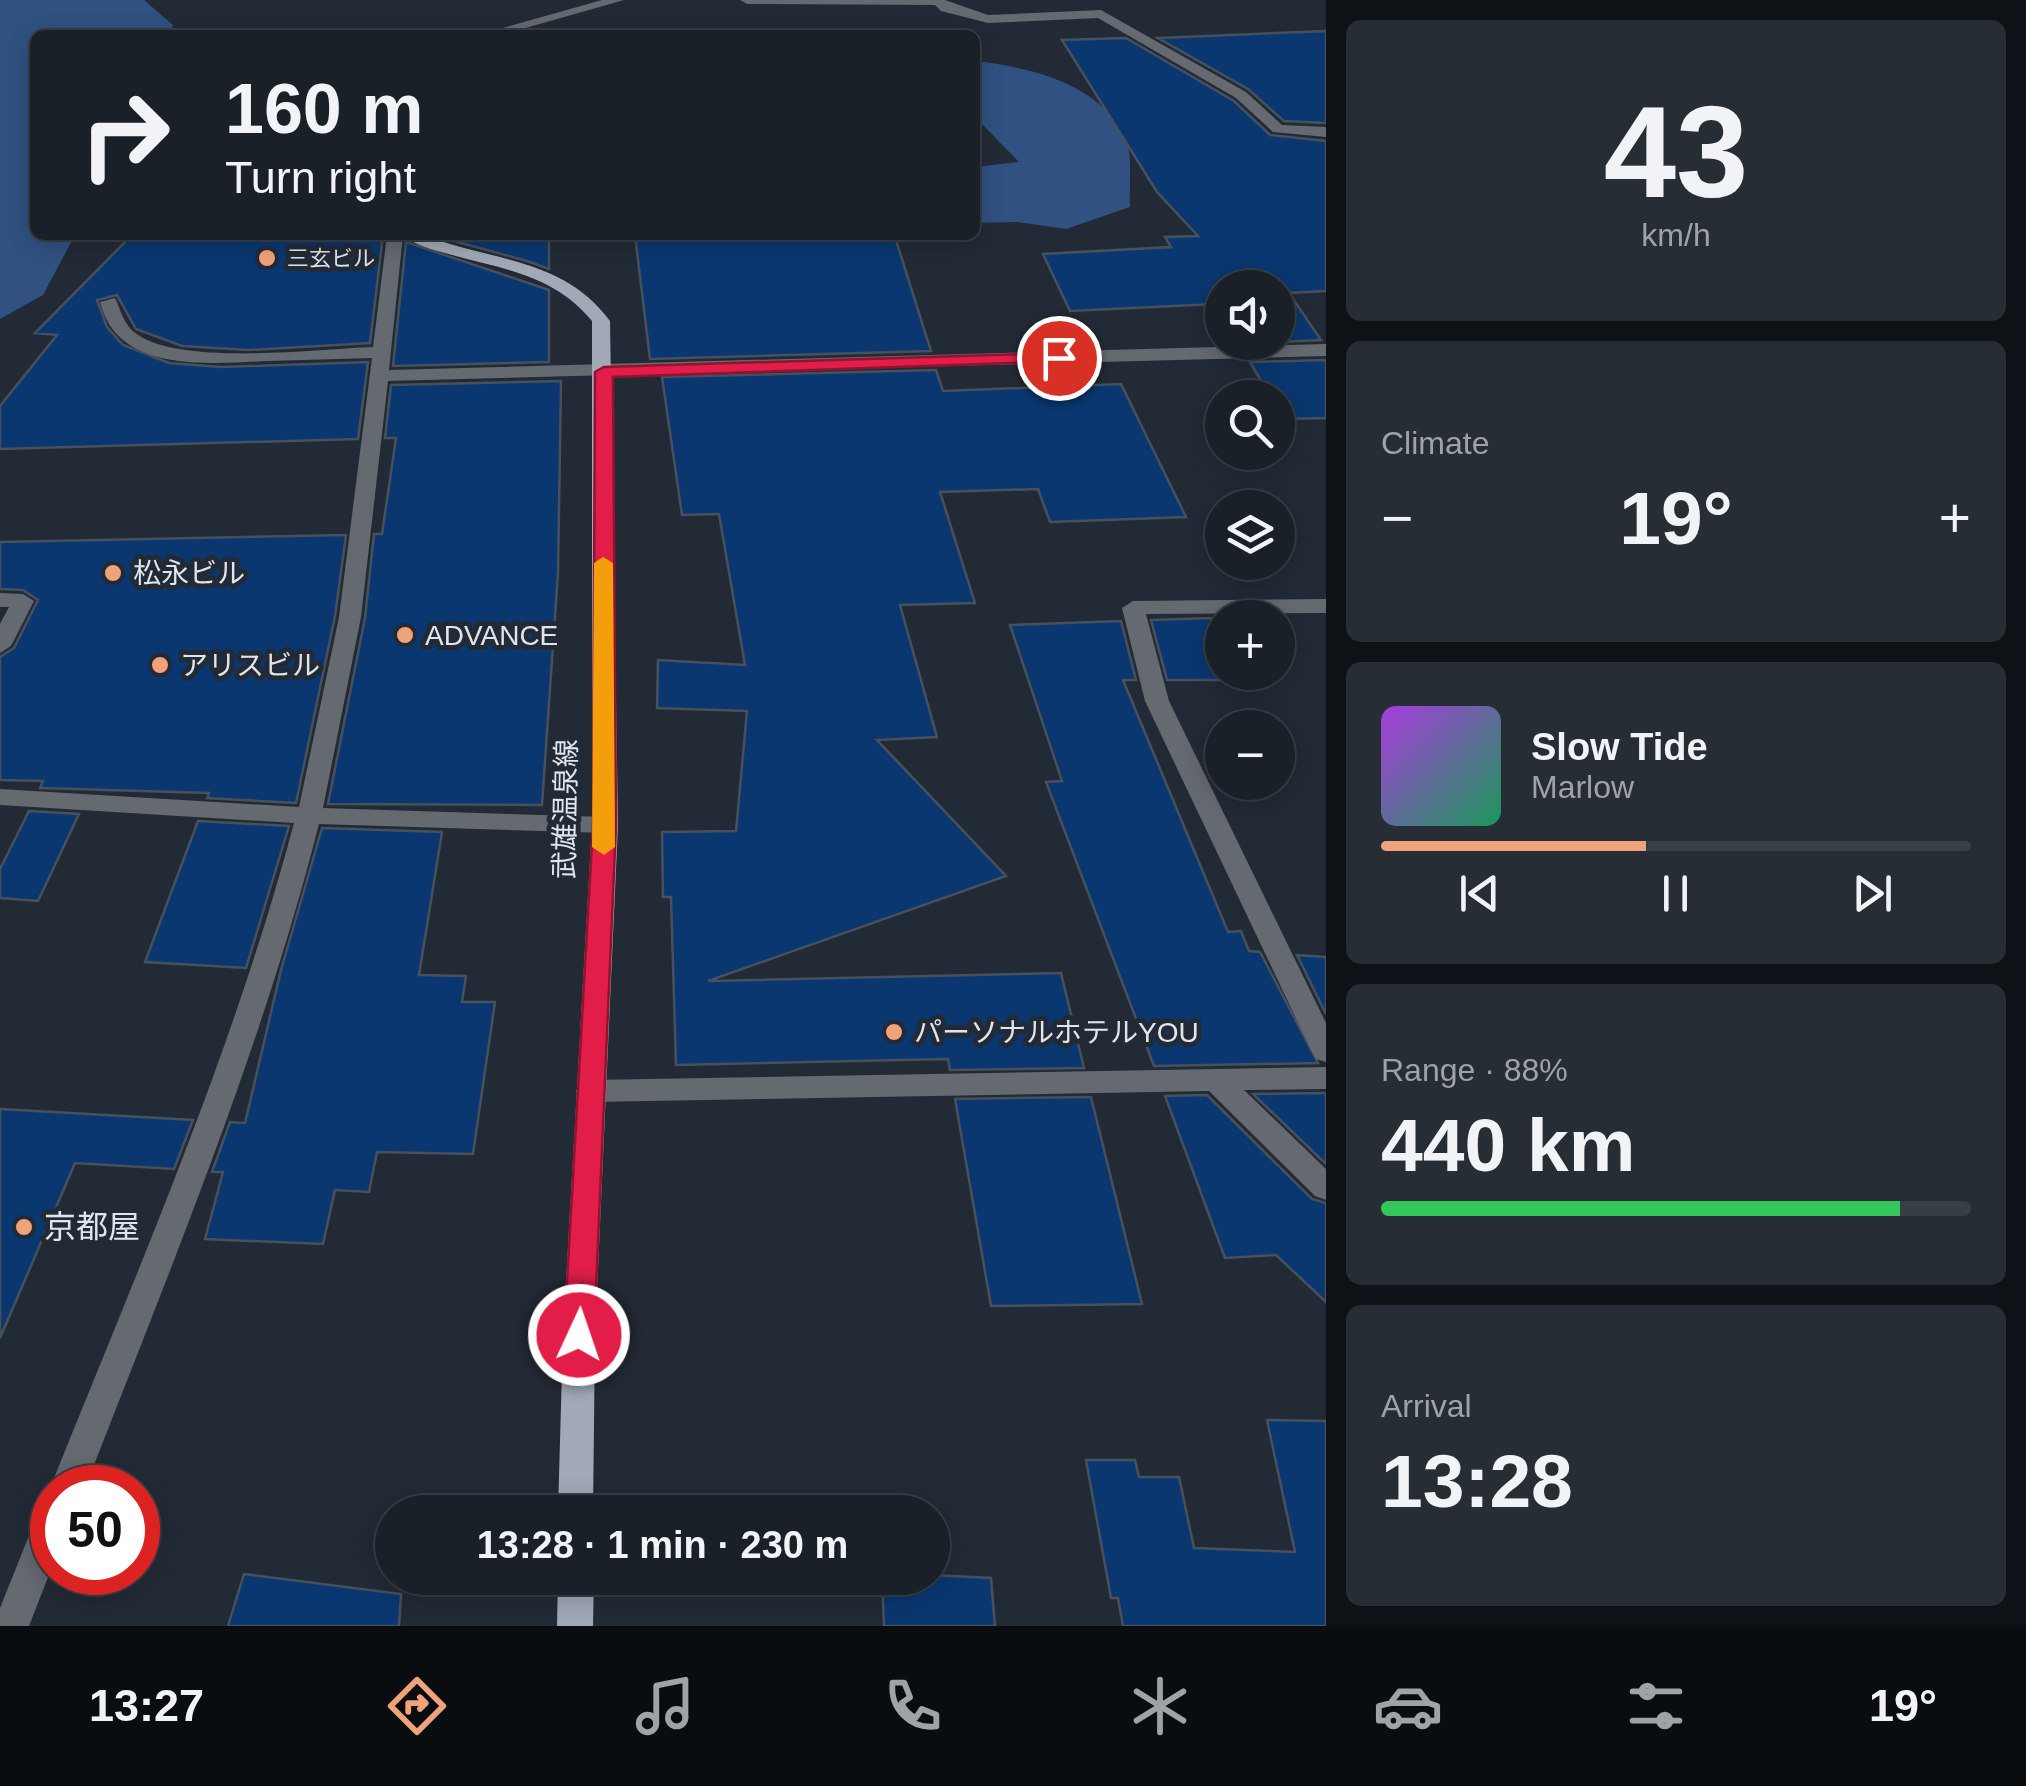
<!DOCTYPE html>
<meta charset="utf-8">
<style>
:root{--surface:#1a2028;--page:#272d34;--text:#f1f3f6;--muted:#9fa3a8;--line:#383e45;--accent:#f0a27a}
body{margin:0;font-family:Arial,"Noto Sans JP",sans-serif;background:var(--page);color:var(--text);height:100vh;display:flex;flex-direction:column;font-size:38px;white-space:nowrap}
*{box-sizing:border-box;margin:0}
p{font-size:32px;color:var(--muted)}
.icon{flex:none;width:55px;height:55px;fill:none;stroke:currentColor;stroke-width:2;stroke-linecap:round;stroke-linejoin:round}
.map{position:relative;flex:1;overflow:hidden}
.sheet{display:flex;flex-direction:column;gap:20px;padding:20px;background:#0e1216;width:700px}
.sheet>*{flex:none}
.banner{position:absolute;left:30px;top:30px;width:950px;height:210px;border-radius:15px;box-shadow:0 5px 25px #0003,0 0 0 2px var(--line);background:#1a2028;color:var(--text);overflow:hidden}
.tools{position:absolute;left:1205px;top:270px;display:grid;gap:20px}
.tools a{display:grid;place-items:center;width:90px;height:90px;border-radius:50%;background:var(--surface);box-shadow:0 5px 25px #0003,0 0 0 2px var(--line);font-size:50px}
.speed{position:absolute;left:30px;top:1465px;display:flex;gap:20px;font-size:50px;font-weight:700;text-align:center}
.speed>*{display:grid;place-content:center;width:130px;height:130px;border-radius:50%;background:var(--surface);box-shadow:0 5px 25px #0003,0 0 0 2px var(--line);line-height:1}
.speed .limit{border:15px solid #d22;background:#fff;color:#111}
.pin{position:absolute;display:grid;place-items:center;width:85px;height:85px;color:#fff;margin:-42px;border:5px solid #fff;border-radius:50%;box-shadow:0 2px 10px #0007}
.me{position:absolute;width:110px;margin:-55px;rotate:3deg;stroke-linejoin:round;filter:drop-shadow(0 0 8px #0008)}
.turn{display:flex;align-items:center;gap:35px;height:210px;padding:0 30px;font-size:45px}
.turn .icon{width:130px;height:130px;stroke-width:2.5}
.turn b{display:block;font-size:70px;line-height:85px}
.big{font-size:75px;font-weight:600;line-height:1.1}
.sheet .card{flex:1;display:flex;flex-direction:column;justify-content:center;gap:15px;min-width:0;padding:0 35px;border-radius:15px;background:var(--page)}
.sheet .dial{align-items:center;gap:0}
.dial b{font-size:130px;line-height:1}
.song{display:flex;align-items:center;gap:30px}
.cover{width:120px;height:120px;border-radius:15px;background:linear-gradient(135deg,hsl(280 70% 55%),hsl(150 70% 35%))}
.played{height:10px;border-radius:5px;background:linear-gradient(90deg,var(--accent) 45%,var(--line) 45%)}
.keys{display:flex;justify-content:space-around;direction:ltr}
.heat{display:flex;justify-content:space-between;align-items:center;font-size:55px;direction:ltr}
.charge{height:15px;border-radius:8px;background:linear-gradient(90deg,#34c759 88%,var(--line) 0)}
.trip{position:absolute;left:375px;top:1495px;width:575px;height:100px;border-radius:50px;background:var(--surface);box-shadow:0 5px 25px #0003,0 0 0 2px var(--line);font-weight:600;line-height:100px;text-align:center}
.tabs{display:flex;height:160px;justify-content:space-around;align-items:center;background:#0a0d10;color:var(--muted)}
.tabs .icon{width:70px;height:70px}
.tabs .current{color:var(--accent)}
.tabs b{font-size:45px;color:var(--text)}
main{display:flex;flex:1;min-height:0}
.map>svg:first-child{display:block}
.green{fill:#305181}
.building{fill:#0a3770;stroke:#47505d;stroke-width:2.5}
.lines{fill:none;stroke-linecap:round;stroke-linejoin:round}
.minor{fill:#656970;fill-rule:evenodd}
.major{fill:#a1a9b6;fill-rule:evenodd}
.route{fill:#e11d48;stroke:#92132f;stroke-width:2.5}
.slow{fill:#f59e0b}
.poi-dot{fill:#f0a27a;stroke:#222a35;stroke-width:4}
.labels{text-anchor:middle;stroke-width:10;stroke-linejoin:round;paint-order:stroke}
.far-poi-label{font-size:22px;fill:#dfe5ec;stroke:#222a35;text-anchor:start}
.poi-label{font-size:28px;fill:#dfe5ec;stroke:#222a35;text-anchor:start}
.street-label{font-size:28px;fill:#dfe5ec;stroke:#222a35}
.near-poi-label{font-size:32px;fill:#dfe5ec;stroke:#222a35;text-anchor:start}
</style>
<main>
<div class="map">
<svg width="1326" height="1626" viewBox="0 0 1326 1626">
<rect width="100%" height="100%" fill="#222a35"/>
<!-- green -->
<path class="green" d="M0,0H144L173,25L168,35H35V235H75L43,295L0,319Z
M975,61C1029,67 1098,83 1125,136C1133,153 1129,187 1130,207L1066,229L1018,222L975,223V167L1019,162L975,117Z"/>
<!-- building -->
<path class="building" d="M1326,31V123L1284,121L1248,89L1158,38Z
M1126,38L1234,101L1270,135L1326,141V291L1289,293L1321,340L1278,342V288H1222V316L1216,304L1070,311L1043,254L1171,247L1165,237L1198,236L1157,192L1062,40Z
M132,235H383L370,343L248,350L182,346L136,329L117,295L97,300L107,327L123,345L169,363L221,367L368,362L358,439L0,449V406L57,335L35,333Z
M432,235H549V269L527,261Z
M635,235L895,237L931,351L650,359Z
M406,242L549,290V362L393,366Z
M1326,360V418L1284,419L1278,398H1271L1250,362Z
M936,370L943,391L1121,384L1186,517L1050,522L1038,489L940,492L975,603L900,605L937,737L877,740L1006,876L708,981L1061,973L1084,1068L950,1070L948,1059L676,1065L671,897H663L662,832L736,831L747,711L657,708L658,660L745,665L719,514L682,515L662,377Z
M561,381L558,573L542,805L328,804L365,618L374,534H382L396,438H385L391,385Z
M346,535L335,616L296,803L207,798L209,793L40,788L43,781L0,780V657L14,648L38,600L23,590L0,589V542Z
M1216,618L1222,635V672H1236L1239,680H1167L1151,620Z
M1121,621L1136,680H1123L1228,932L1241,931L1249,951L1260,952L1318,1063L1154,1066L1046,782L1062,781L1010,625Z
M29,811L79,814L38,901L0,898V869Z
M198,821L289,826L246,968L145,962Z
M322,828L442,832L419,975L466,976L462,1002H495L473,1154L377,1152L369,1192L335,1190L323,1244L205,1239L223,1172H212L230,1122L245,1123L281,970Z
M1297,955L1326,957V1014Z
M1326,1093V1164L1253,1094Z
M1207,1095L1312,1199L1326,1203V1302L1276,1255L1225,1258L1165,1096Z
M1091,1097L1142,1304L991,1306L955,1099Z
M0,1109L193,1120L174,1169L75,1163L0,1338Z
M1267,1420L1326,1421V1626H1123L1118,1598H1111L1086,1460H1135L1139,1477H1179L1194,1548L1295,1552Z
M244,1574L401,1594L399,1626H228Z
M932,1575L991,1578L995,1626H884L882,1578Z"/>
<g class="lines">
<!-- minor -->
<path class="minor" d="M602,0H624L501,35H478Z
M740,0H945L988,15L1101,10L1246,92L1282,125L1326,127V137L1273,132L1236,98L1098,18L988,23L941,11L935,5L747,4Z
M387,235H403L389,370L1326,344V356L388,381L361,617L323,808L605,817L618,825L605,833L319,824C261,1052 170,1269 85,1488H52V1494L50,1488C138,1269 233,1052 294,823L0,805V789L299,807L339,617L372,358C337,359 303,360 269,361C212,363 118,375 100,302L115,298C121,310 123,323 134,332C177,367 315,349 373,347Z
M0,593L23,594L34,601L11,646L0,653V624L9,607H0Z
M1326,599V613L1146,614L1169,701L1326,1023V1062L1316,1059L1312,1052L1145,701L1122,608L1133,601Z
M1326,1067V1089L1244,1090L1326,1169V1200L1315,1196L1209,1091L590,1102L580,1099L576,1091L580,1083L590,1080Z
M52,1507V1567L29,1626H0V1608L34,1523L40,1512Z"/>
<!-- major -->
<path class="major" d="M403,235C425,235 443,242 464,248C522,263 573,271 610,321L618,825L595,1335L593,1512H558L563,1335L592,825V321C554,274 501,269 445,253C431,249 414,245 403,235Z
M558,1578H594L593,1626H557Z"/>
</g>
<!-- route -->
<path class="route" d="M1059,353L1065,354V361L613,377L616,825L594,1335L589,1344L579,1348L569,1344L564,1335L593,825L595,372L604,367Z"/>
<!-- slow -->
<path class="slow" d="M603,557L613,563L615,847L604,855L592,847L594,563Z"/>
<!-- markers -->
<g class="poi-dot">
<circle cx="267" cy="258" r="10"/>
<circle cx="113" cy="573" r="10"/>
<circle cx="405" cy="635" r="10"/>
<circle cx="160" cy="665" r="10"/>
<circle cx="894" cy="1032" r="10"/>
<circle cx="24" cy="1227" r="10"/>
</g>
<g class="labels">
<!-- far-poi labels -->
<g class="far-poi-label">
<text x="287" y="266">三玄ビル</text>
</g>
<!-- poi labels -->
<g class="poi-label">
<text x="133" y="583">松永ビル</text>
<text x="425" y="645">ADVANCE</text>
<text x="180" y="675">アリスビル</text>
<text x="914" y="1042">パーソナルホテルYOU</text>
</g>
<!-- street labels -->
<g class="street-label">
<text transform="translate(565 809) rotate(-89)" y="10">武雄温泉線</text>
</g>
<!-- near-poi labels -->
<g class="near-poi-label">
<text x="44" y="1238">京都屋</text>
</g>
</g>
</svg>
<div class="tools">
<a><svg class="icon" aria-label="sound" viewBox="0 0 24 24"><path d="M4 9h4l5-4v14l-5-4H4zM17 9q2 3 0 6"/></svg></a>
<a><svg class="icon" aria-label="search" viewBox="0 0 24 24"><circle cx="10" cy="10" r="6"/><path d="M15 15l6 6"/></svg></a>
<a><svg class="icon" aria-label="layers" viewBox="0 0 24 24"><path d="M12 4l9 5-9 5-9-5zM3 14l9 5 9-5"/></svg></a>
<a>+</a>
<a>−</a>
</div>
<div class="speed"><div class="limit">50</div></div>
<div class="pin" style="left:1059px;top:358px;background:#d93025"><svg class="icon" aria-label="arrive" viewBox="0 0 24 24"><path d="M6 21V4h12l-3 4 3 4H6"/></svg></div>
<svg class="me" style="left:579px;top:1335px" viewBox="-20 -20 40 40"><circle r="17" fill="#e11d48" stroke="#fff" stroke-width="3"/><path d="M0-11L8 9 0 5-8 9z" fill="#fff"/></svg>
<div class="trip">13:28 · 1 min · 230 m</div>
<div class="banner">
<div class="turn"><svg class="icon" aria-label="right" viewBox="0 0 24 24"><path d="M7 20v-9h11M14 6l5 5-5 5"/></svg><div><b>160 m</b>Turn right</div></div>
</div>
</div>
<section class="sheet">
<div class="card dial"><b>43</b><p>km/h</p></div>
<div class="card"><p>Climate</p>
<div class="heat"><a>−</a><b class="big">19°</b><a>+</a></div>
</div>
<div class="card">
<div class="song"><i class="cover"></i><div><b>Slow Tide</b><p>Marlow</p></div></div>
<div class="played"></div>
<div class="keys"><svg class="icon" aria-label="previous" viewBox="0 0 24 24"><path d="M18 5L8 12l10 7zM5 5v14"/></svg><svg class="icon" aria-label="pause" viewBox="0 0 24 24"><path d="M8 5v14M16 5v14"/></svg><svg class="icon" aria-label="next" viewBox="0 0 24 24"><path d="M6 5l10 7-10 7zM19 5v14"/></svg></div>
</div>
<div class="card"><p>Range · 88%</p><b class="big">440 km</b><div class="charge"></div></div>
<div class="card"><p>Arrival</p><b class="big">13:28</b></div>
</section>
</main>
<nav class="tabs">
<b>13:27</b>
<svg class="icon current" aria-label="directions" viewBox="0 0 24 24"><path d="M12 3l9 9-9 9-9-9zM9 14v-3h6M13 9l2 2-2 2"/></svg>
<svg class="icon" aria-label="music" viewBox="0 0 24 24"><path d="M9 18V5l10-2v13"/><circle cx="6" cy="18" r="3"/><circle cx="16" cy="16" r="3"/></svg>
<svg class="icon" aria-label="phone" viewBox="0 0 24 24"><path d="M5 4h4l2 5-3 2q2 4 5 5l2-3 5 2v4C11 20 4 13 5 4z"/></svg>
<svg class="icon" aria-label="climate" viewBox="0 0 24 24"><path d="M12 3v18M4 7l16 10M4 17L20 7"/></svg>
<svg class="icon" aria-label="car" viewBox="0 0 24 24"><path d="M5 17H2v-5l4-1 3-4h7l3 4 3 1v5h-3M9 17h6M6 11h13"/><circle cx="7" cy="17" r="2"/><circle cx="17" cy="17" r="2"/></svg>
<svg class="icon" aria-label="filters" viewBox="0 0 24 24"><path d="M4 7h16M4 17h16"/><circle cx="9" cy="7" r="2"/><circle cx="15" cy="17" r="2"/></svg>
<b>19°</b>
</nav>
